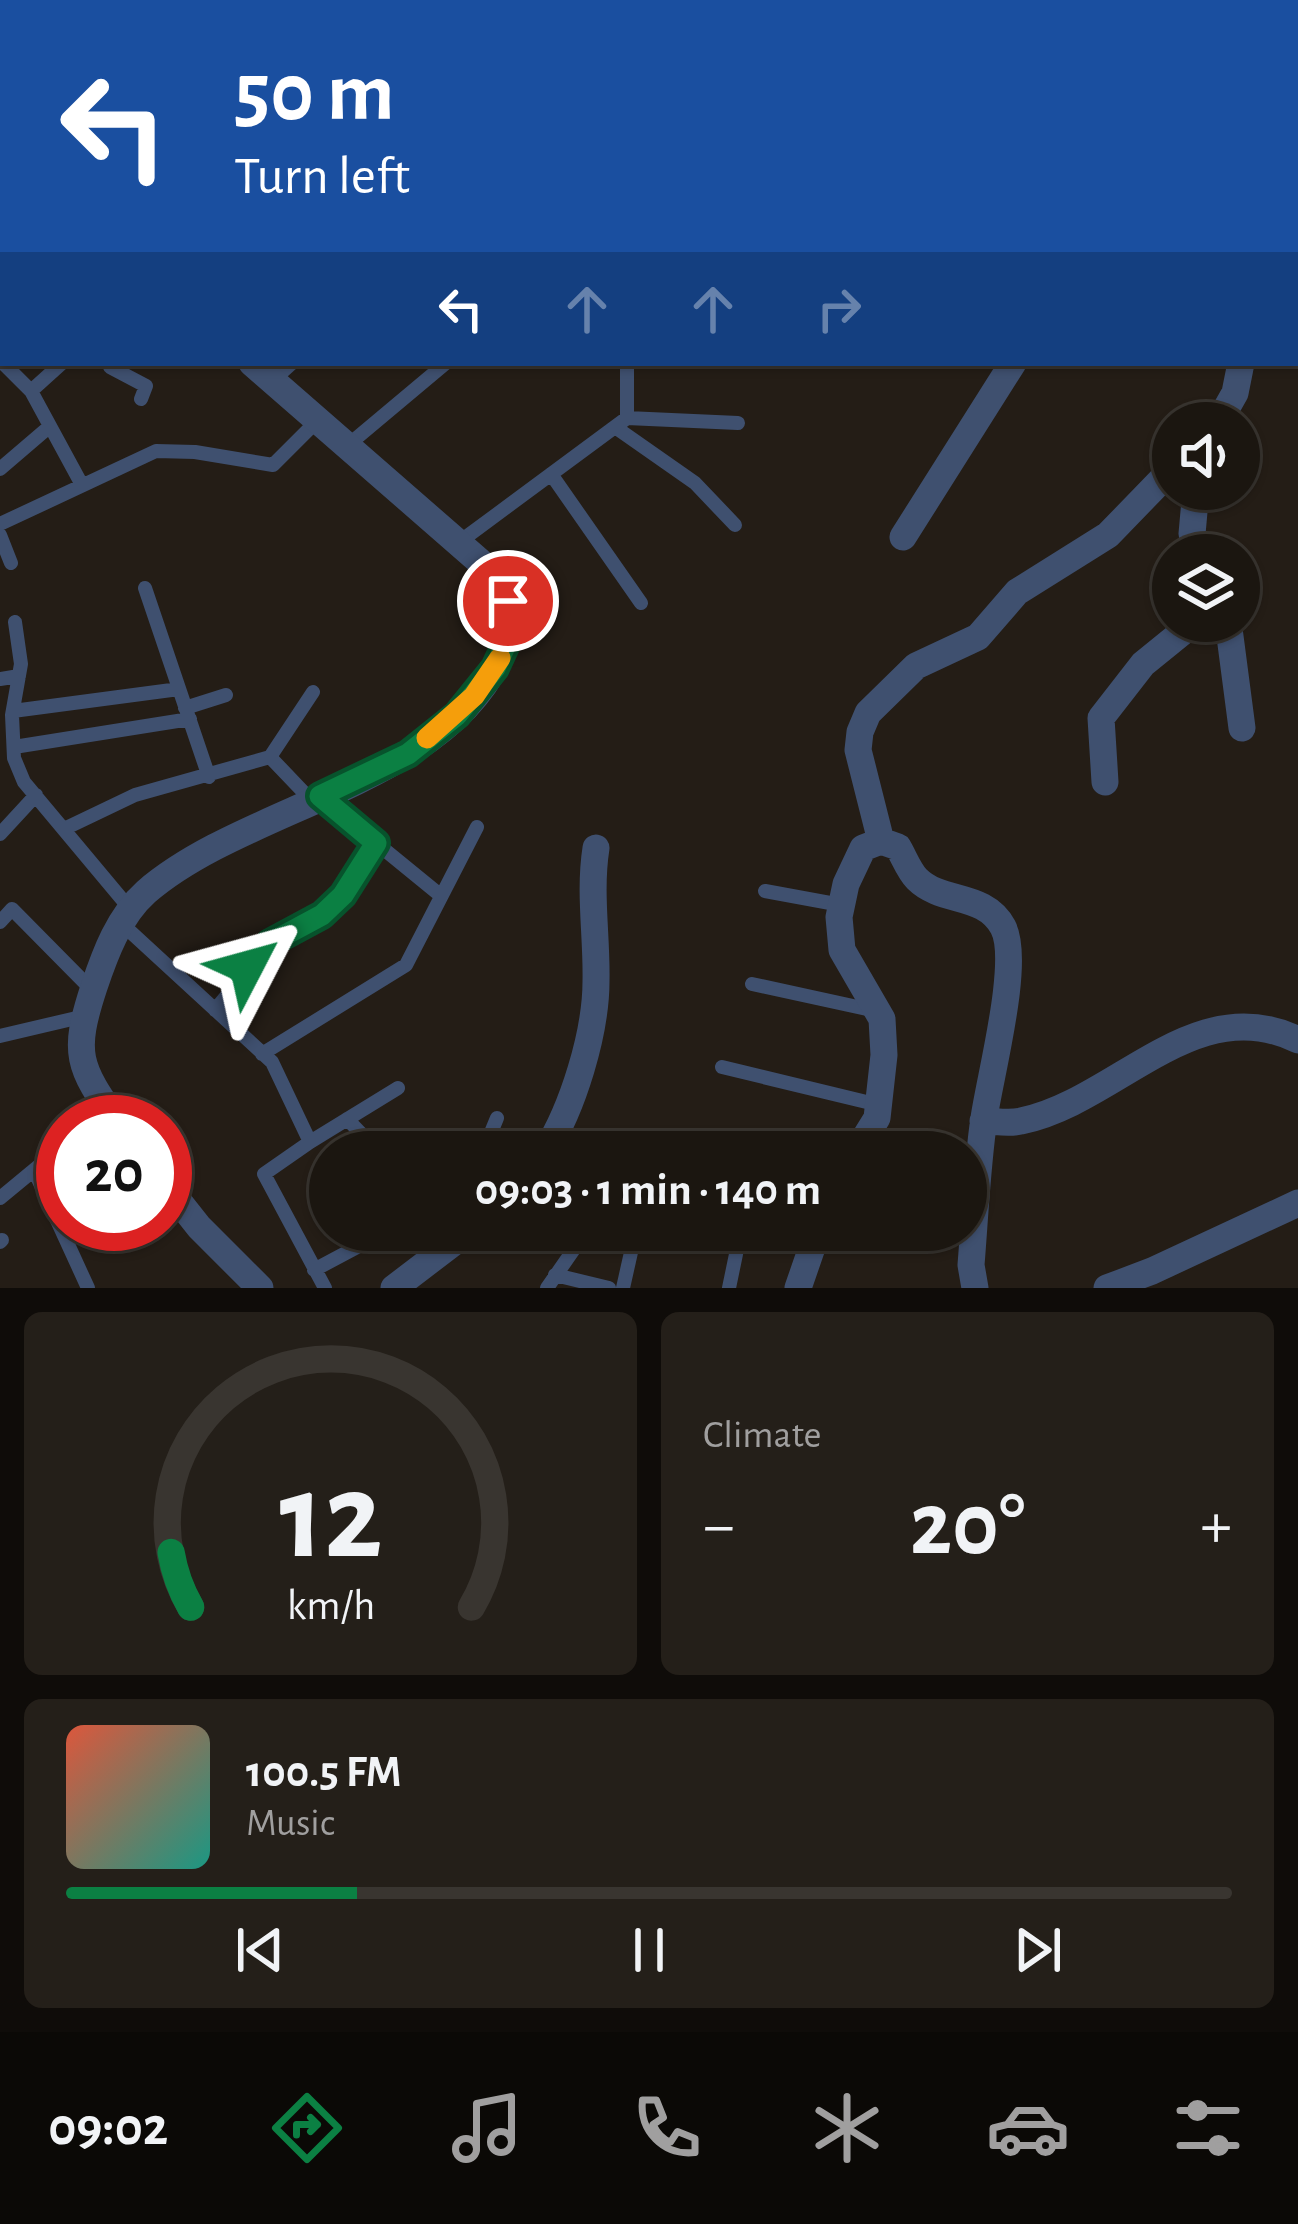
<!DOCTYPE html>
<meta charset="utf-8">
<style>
:root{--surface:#1b1610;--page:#241f19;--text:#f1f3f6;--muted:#a09f9f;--line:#393530;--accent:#0b8043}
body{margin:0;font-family:"Alegreya Sans",sans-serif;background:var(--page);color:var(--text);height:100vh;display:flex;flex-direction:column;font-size:45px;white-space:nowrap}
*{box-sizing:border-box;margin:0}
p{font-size:39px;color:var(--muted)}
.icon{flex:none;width:66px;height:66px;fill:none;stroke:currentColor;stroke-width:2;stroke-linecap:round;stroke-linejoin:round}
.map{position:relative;height:1288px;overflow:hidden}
.panel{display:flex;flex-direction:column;gap:24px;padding:24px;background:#0f0c09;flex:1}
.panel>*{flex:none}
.guide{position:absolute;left:0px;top:0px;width:1299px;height:366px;box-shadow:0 3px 9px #0004,0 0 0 3px var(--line);background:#1a4fa0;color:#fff;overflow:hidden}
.fabs{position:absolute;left:1152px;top:402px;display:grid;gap:24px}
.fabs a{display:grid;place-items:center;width:108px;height:108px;border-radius:50%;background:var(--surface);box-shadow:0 3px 9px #0004,0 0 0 3px var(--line);font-size:60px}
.speed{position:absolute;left:36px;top:1095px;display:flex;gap:24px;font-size:60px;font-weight:700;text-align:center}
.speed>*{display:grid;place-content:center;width:156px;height:156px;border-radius:50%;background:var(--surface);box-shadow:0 3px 9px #0004,0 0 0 3px var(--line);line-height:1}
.speed .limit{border:18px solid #d22;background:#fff;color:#111}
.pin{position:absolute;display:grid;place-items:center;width:102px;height:102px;color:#fff;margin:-51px;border:6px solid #fff;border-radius:50%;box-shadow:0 3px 12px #0007}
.me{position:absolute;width:132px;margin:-66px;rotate:51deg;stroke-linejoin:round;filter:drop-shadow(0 0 9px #0008)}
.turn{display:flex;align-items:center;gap:42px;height:252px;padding:0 36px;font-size:54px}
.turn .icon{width:156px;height:156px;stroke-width:2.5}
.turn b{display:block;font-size:84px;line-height:102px}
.lanes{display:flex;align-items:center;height:114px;padding:0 36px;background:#0003;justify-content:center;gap:60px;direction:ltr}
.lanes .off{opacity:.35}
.big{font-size:90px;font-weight:700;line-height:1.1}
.panel .card{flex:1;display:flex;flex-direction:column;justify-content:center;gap:18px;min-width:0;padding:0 42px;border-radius:18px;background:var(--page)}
.panel .dial{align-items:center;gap:0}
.dial svg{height:312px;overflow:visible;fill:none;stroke:var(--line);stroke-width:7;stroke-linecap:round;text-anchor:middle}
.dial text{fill:var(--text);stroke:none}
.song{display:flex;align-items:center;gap:36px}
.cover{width:144px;height:144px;border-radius:18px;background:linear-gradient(135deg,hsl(10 70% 55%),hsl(170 70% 35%))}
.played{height:12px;border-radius:6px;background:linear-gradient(90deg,var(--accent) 25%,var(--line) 25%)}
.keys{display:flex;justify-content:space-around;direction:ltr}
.heat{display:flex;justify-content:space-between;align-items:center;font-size:66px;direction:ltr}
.panel .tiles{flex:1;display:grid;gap:24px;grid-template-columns:1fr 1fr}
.card:last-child{grid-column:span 2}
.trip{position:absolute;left:309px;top:1131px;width:678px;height:120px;border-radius:60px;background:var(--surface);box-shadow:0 3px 9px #0004,0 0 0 3px var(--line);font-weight:700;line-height:120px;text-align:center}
.tab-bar{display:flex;height:192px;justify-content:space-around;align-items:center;background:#0b0906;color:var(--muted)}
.tab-bar .icon{width:84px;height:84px}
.tab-bar .current{color:var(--accent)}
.tab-bar b{font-size:54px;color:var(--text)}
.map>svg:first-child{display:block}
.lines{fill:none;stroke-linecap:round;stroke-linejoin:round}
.service{stroke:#3f506f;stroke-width:14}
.minor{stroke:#3f506f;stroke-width:27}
.route-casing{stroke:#07532c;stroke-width:30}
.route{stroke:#0b8043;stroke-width:21}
.slow{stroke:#f59e0b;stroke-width:21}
</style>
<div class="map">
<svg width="1298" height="1288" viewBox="0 0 1298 1288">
<rect width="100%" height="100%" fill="#241d16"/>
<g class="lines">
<!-- service -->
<path class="service" d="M311,0L314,3
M432,0L434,3
M603,0L606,3
M126,3L129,0
M382,3L388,0
M644,3L647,0
M0,122L3,119
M0,234L3,230
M0,360L31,391L82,485
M627,363V418
M110,367L146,386L141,399
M272,381L292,363
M31,391L62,363
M615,427L695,483L735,525
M347,446L446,363
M0,469L49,427
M551,474L641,603
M0,524L156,451L195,452L273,465L318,420
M0,535L11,563
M458,543L627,418L738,423
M145,588L209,777
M15,622L21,664L12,715L14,758L24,782L131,910
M0,679L19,676
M185,708L226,695
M13,711L179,689
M14,747L190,719
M270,757L312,801
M320,797L440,895
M66,828L135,795L270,757L313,692
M0,834L36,795
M765,891L841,905
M0,922L12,909L93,991
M122,924L272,1062L310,1142L264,1174L325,1288
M752,984L876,1011
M215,1010L270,943L322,915L343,895L376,843
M0,1036L85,1016
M262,1054L406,965L477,827
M722,1067L879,1105
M347,1119L379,1152
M310,1142L398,1088
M483,1152L497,1118
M34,1170L88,1288
M0,1198L63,1146
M0,1242L2,1240
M314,1270L389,1230
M555,1275L609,1288
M547,1288L581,1239
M623,1288L636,1230
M729,1288L741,1230"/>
<!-- minor -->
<path class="minor" d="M1078,0L1082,3
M277,3L280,0
M1241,3L1243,0
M0,166L3,168
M1296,197L1298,194
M1296,243H1298
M1218,423L1235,393L1241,363
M1196,489L1192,534L1207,555
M903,537L1013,363
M1228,621L1242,728
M1105,782L1101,718L1143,664L1196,621
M881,841L858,750L860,732L868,713L916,666L978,637L1017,592L1108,535L1173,468
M881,841L898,847C904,857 909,871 917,879C942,904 984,892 1003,927C1021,961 990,1076 984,1118C977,1167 975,1216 971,1265L975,1288
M983,1121C995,1121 1009,1124 1021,1121C1116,1102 1195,989 1298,1040
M117,1122C78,1066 72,1054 94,987C105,954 119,916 146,892C245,806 442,784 499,659C504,648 512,636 512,625C512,606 502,590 494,574L252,363
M545,1152C573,1108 596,1033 596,981C597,936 589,893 596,848
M856,1152L877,1118L884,1055L882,1019L842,950L839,917L846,884L863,848L881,841
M165,1184L199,1227L260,1288
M394,1288L470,1230
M798,1288L818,1230
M1107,1288L1152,1271L1298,1203"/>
</g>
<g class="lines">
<!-- route casing -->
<g class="route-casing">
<path id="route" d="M247,967L270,943L322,915L343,895L376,843L320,796L408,754L457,715L495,668L513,629L508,601"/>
</g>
<!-- route -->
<use href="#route" class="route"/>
<!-- slow -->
<path class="slow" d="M427,738L474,696L500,658"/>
</g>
</svg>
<div class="fabs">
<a><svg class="icon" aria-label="sound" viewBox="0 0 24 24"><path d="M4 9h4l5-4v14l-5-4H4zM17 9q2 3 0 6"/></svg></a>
<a><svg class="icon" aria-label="layers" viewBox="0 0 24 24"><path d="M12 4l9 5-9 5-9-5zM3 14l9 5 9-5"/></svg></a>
</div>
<div class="speed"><div class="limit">20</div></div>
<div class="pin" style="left:508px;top:601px;background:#d93025"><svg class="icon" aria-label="arrive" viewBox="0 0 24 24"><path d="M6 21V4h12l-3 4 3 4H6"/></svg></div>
<svg class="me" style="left:247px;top:967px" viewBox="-20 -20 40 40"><path d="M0-17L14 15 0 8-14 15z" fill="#0b8043" stroke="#fff" stroke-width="4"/></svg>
<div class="trip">09:03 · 1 min · 140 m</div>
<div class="guide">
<div class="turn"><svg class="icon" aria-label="left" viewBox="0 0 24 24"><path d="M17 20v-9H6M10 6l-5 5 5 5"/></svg><div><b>50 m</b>Turn left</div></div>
<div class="lanes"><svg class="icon" aria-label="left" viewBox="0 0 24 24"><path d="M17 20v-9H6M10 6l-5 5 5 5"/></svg><svg class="icon off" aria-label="ahead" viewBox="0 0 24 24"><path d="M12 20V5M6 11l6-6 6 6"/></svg><svg class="icon off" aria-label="ahead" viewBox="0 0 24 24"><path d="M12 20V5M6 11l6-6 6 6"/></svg><svg class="icon off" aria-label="right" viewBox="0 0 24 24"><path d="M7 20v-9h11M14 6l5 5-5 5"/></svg></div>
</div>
</div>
<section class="panel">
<div class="tiles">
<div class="card dial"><svg viewBox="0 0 100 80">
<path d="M14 69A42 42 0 1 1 86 69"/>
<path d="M14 69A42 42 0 0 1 9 55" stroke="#0b8043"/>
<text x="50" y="56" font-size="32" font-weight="700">12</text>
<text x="50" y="72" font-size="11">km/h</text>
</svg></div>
<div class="card"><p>Climate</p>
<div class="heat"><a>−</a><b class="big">20°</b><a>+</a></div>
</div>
<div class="card">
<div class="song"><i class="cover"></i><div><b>100.5 FM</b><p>Music</p></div></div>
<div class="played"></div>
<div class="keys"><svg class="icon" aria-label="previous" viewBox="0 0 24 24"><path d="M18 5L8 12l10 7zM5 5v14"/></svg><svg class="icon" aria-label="pause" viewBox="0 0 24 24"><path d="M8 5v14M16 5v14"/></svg><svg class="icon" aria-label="next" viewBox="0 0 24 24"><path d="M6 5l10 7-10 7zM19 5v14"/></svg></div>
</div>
</div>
</section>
<nav class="tab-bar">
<b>09:02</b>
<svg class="icon current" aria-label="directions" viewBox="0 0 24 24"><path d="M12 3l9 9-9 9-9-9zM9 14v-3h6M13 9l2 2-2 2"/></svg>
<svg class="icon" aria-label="music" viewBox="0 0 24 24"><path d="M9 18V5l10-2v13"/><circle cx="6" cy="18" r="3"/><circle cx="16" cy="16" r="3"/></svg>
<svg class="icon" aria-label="phone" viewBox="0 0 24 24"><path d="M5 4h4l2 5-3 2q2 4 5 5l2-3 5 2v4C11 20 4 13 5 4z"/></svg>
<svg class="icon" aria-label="climate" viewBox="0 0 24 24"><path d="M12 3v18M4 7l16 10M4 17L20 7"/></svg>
<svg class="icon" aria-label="car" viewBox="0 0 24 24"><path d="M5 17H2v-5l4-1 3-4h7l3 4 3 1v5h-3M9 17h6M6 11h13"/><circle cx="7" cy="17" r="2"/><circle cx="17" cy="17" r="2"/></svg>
<svg class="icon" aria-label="filters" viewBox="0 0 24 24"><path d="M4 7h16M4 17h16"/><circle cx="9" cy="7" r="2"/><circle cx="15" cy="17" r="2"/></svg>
</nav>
